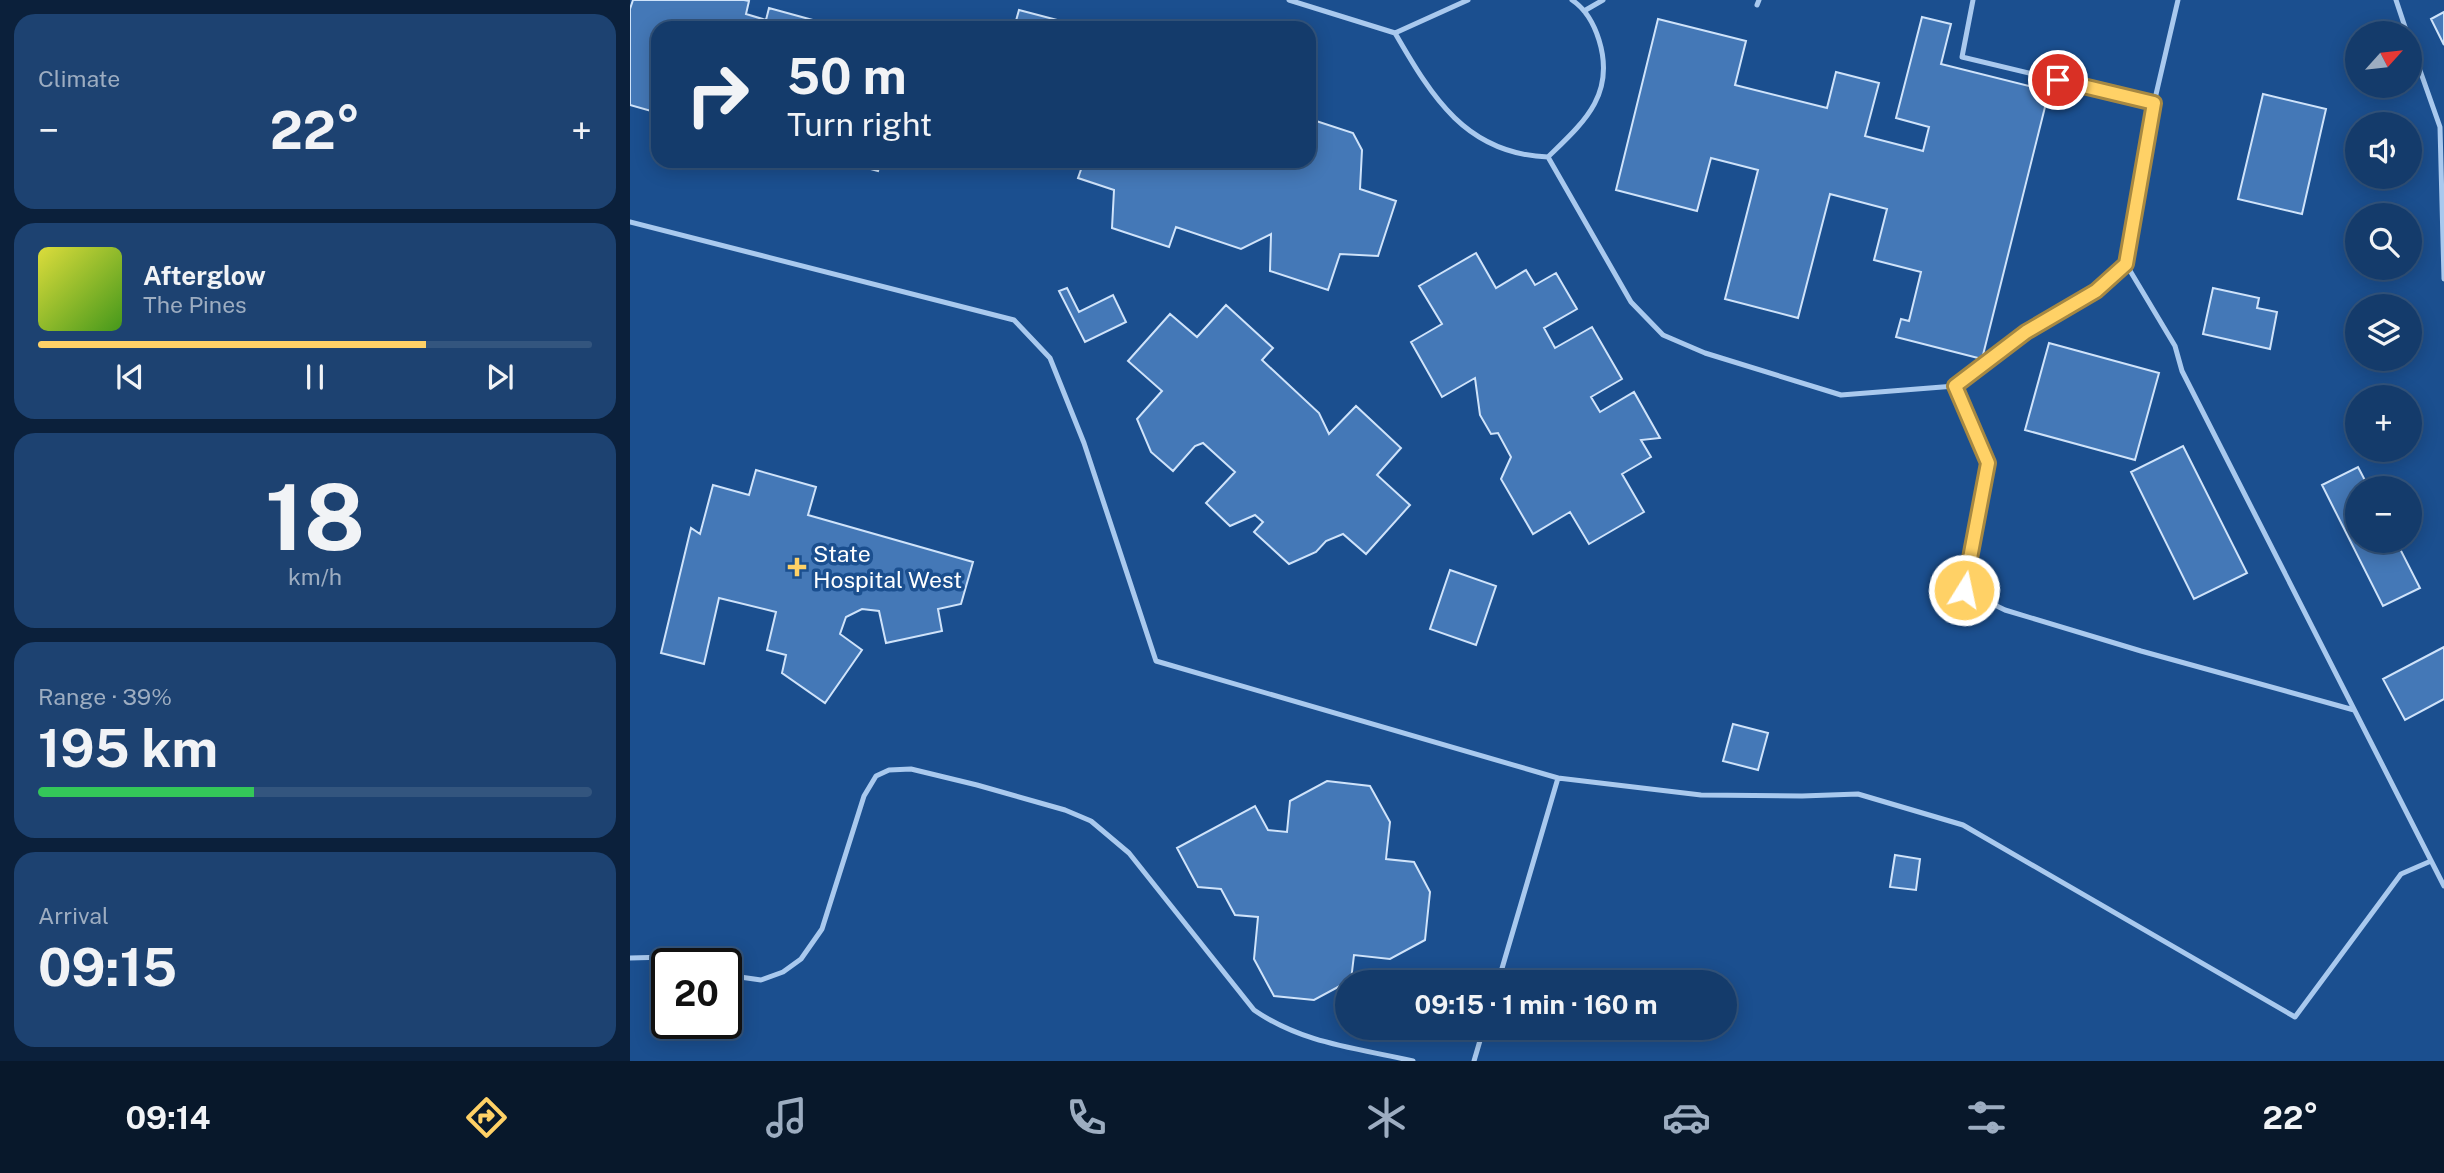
<!DOCTYPE html>
<meta charset="utf-8">
<style>
:root{--surface:#143b6b;--page:#1d4271;--text:#f1f3f6;--muted:#9dadc1;--line:#33557e;--accent:#ffd166}
body{margin:0;font-family:"Public Sans",sans-serif;background:var(--page);color:var(--text);height:100vh;display:flex;flex-direction:column;font-size:26px;white-space:nowrap}
*{box-sizing:border-box;margin:0}
p{font-size:23px;color:var(--muted)}
.icon{flex:none;width:38px;height:38px;fill:none;stroke:currentColor;stroke-width:2;stroke-linecap:round;stroke-linejoin:round}
.map{position:relative;flex:1;overflow:hidden}
.sheet{display:flex;flex-direction:column;gap:14px;padding:14px;background:#0b203b;width:630px}
.sheet>*{flex:none}
.top-card{position:absolute;left:21px;top:21px;width:665px;height:147px;border-radius:21px;box-shadow:0 4px 18px #0003,0 0 0 2px var(--line);background:#143b6b;color:var(--text);overflow:hidden}
.needle{width:46px;rotate:63deg}
.controls{position:absolute;left:1715px;top:21px;display:grid;gap:14px}
.controls a{display:grid;place-items:center;width:77px;height:77px;border-radius:50%;background:var(--surface);box-shadow:0 4px 18px #0003,0 0 0 2px var(--line);font-size:35px}
.speed{position:absolute;left:21px;top:948px;display:flex;gap:14px;font-size:35px;font-weight:700;text-align:center}
.speed>*{display:grid;place-content:center;width:91px;height:91px;border-radius:50%;background:var(--surface);box-shadow:0 4px 18px #0003,0 0 0 2px var(--line);line-height:1}
.speed .limit{border:4px solid #111;border-radius:10px;background:#fff;color:#111}
.pin{position:absolute;display:grid;place-items:center;width:60px;height:60px;color:#fff;margin:-30px;border:4px solid #fff;border-radius:50%;box-shadow:0 2px 7px #0007}
.me{position:absolute;width:77px;margin:-38px;rotate:10deg;stroke-linejoin:round;filter:drop-shadow(0 0 5px #0008)}
.turn{display:flex;align-items:center;gap:24px;height:147px;padding:0 21px;font-size:32px}
.turn .icon{width:91px;height:91px;stroke-width:2.5}
.turn b{display:block;font-size:49px;line-height:60px}
.big{font-size:52px;font-weight:700;line-height:1.1}
.sheet .tile{flex:1;display:flex;flex-direction:column;justify-content:center;gap:10px;min-width:0;padding:0 24px;border-radius:21px;background:var(--page)}
.sheet .dial{align-items:center;gap:0}
.dial b{font-size:91px;line-height:1}
.song{display:flex;align-items:center;gap:21px}
.cover{width:84px;height:84px;border-radius:10px;background:linear-gradient(135deg,hsl(60 70% 55%),hsl(100 70% 35%))}
.played{height:7px;border-radius:4px;background:linear-gradient(90deg,var(--accent) 70%,var(--line) 70%)}
.keys{display:flex;justify-content:space-around;direction:ltr}
.heat{display:flex;justify-content:space-between;align-items:center;font-size:38px;direction:ltr}
.charge{height:10px;border-radius:5px;background:linear-gradient(90deg,#34c759 39%,var(--line) 0)}
.trip{position:absolute;left:705px;top:970px;width:402px;height:70px;border-radius:35px;background:var(--surface);box-shadow:0 4px 18px #0003,0 0 0 2px var(--line);font-weight:700;line-height:70px;text-align:center}
.tabs{display:flex;height:112px;justify-content:space-around;align-items:center;background:#08182b;color:var(--muted)}
.tabs .icon{width:49px;height:49px}
.tabs .active{color:var(--accent)}
.tabs b{font-size:32px;color:var(--text)}
main{display:flex;flex:1;min-height:0}
.map>svg:first-child{display:block}
.building{fill:#4478b7;stroke:#cfe3fa;stroke-width:2}
.lines{fill:none;stroke-linecap:round;stroke-linejoin:round}
.lane{stroke:#a9c9ee;stroke-width:5}
.route-casing{stroke:#a68842;stroke-width:18}
.route{stroke:#ffd166;stroke-width:12}
.poi-dot{fill:#ffd166;stroke:#1b4f8f;stroke-width:2.5}
.labels{text-anchor:middle;stroke-width:7;stroke-linejoin:round;paint-order:stroke}
.poi-label{font-size:23px;fill:#fff;stroke:#1b4f8f;text-anchor:start}
</style>
<main>
<section class="sheet">
<div class="tile"><p>Climate</p>
<div class="heat"><a>−</a><b class="big">22°</b><a>+</a></div>
</div>
<div class="tile">
<div class="song"><i class="cover"></i><div><b>Afterglow</b><p>The Pines</p></div></div>
<div class="played"></div>
<div class="keys"><svg class="icon" aria-label="previous" viewBox="0 0 24 24"><path d="M18 5L8 12l10 7zM5 5v14"/></svg><svg class="icon" aria-label="pause" viewBox="0 0 24 24"><path d="M8 5v14M16 5v14"/></svg><svg class="icon" aria-label="next" viewBox="0 0 24 24"><path d="M6 5l10 7-10 7zM19 5v14"/></svg></div>
</div>
<div class="tile dial"><b>18</b><p>km/h</p></div>
<div class="tile"><p>Range · 39%</p><b class="big">195 km</b><div class="charge"></div></div>
<div class="tile"><p>Arrival</p><b class="big">09:15</b></div>
</section>
<div class="map">
<svg width="1814" height="1061" viewBox="0 0 1814 1061">
<rect width="100%" height="100%" fill="#1b4f8f"/>
<!-- building -->
<path class="building" d="M3,0H114L119,1L116,14L136,20L139,8L212,28H28V113L0,105V9Z
M389,10L454,27L453,28H384Z
M1814,12V45L1801,19Z
M1292,17L1321,24L1311,64L1419,91L1352,359L1266,337L1271,319L1279,321L1291,272L1244,260L1257,209L1200,194L1168,318L1095,299L1128,170L1081,158L1067,211L986,190L1028,19L1116,41L1105,85L1197,108L1206,72L1249,83L1235,136L1293,151L1299,127L1266,118Z
M1633,94L1696,109L1672,214L1608,199Z
M680,119L723,133L732,150L730,189L766,201L748,256L710,254L698,290L640,271L641,234L611,249L546,227L539,247L482,228L484,190L448,178L454,161H679Z
M211,161H251L248,171Z
M846,253L866,288L896,270L905,285L926,273L947,309L914,328L925,348L962,327L992,379L961,397L970,412L1004,392L1030,438L1011,440L1021,457L992,474L1014,512L959,544L940,512L903,534L871,479L881,457L868,433L861,434L850,415L845,378L812,397L781,342L812,324L789,286Z
M437,288L449,312L483,295L496,322L455,342L429,291Z
M1583,288L1629,298L1627,308L1647,312L1640,349L1573,334Z
M596,305L643,348L632,360L689,413L699,434L726,406L771,448L747,475L780,505L736,554L713,534L696,541L686,552L659,564L624,532L633,522L625,515L600,526L576,503L605,472L573,443L565,446L543,471L521,452L507,419L532,391L498,361L540,314L567,337Z
M1419,343L1529,373L1505,460L1395,430Z
M1553,446L1617,573L1564,599L1501,472Z
M1728,467L1739,488H1727V541H1766L1790,588L1753,606L1692,485Z
M126,470L186,487L178,515L343,562L331,604L308,609L312,631L256,643L249,611L232,609L216,617L210,634L232,650L195,703L152,673L156,655L137,650L146,612L89,598L74,664L31,653L61,528L70,534L83,485L119,495Z
M820,570L866,586L846,645L800,629Z
M1814,647V699L1775,720L1753,679Z
M1103,724L1138,733L1128,770L1093,761Z
M697,781L740,786L760,822L756,859L784,862L800,892L795,940L760,959L724,955L721,980L684,1000L644,996L624,959L628,917L605,915L591,889L568,887L547,848L625,806L638,830L657,832L660,801Z
M1265,855L1290,859L1286,890L1260,887Z"/>
<g class="lines">
<!-- lane -->
<path class="lane" d="M659,0L765,33
M838,0L765,33C802,97 836,154 918,157C953,123 986,95 969,40C964,24 957,10 942,0
M1343,0L1332,57L1524,103
M1548,0L1524,103L1496,264L1545,346L1552,371L1814,886
M1766,0L1777,33
M1127,5L1129,0
M954,11L973,0
M1780,42L1810,127L1814,279
M918,157L1001,302L1033,335L1075,353L1211,395L1325,386L1396,332L1466,291L1496,264
M0,222L384,320L420,358L454,443L526,661L928,778L1071,795L1172,796L1228,794L1333,825L1665,1017L1771,874L1801,861
M1325,386L1358,463L1334,590L1375,610L1511,651L1724,710
M0,958L38,957L62,964
M96,975L131,980L153,972L171,959L192,929L234,796L246,776L259,770L281,769L347,785L435,810L461,821L499,853L624,1010C673,1044 727,1048 783,1061
M868,982L928,778
M844,1061L854,1027"/>
</g>
<g class="lines">
<!-- route casing -->
<g class="route-casing">
<path id="route" d="M1334,590L1358,463L1325,386L1396,332L1466,291L1496,264L1524,103L1428,80"/>
</g>
<!-- route -->
<use href="#route" class="route"/>
</g>
<!-- markers -->
<path class="poi-dot" d="M163.5 556.5h7v7h7v7h-7v7h-7v-7h-7v-7h7z"/>
<g class="labels">
<!-- poi labels -->
<g class="poi-label">
<text x="183" y="562">State<tspan x="183" dy="26">Hospital West</tspan></text>
</g>
</g>
</svg>
<div class="controls">
<a><svg class="needle" viewBox="-14 -14 28 28"><path d="M0-13l5 13h-10z" fill="#e53935"/><path d="M0 13l5-13h-10z" fill="#9dadc1"/></svg></a>
<a><svg class="icon" aria-label="sound" viewBox="0 0 24 24"><path d="M4 9h4l5-4v14l-5-4H4zM17 9q2 3 0 6"/></svg></a>
<a><svg class="icon" aria-label="search" viewBox="0 0 24 24"><circle cx="10" cy="10" r="6"/><path d="M15 15l6 6"/></svg></a>
<a><svg class="icon" aria-label="layers" viewBox="0 0 24 24"><path d="M12 4l9 5-9 5-9-5zM3 14l9 5 9-5"/></svg></a>
<a>+</a>
<a>−</a>
</div>
<div class="speed"><div class="limit">20</div></div>
<div class="pin" style="left:1428px;top:80px;background:#d93025"><svg class="icon" aria-label="arrive" viewBox="0 0 24 24"><path d="M6 21V4h12l-3 4 3 4H6"/></svg></div>
<svg class="me" style="left:1334px;top:590px" viewBox="-20 -20 40 40"><circle r="17" fill="#ffd166" stroke="#fff" stroke-width="3"/><path d="M0-11L8 9 0 5-8 9z" fill="#fff"/></svg>
<div class="trip">09:15 · 1 min · 160 m</div>
<div class="top-card">
<div class="turn"><svg class="icon" aria-label="right" viewBox="0 0 24 24"><path d="M7 20v-9h11M14 6l5 5-5 5"/></svg><div><b>50 m</b>Turn right</div></div>
</div>
</div>
</main>
<nav class="tabs">
<b>09:14</b>
<svg class="icon active" aria-label="directions" viewBox="0 0 24 24"><path d="M12 3l9 9-9 9-9-9zM9 14v-3h6M13 9l2 2-2 2"/></svg>
<svg class="icon" aria-label="music" viewBox="0 0 24 24"><path d="M9 18V5l10-2v13"/><circle cx="6" cy="18" r="3"/><circle cx="16" cy="16" r="3"/></svg>
<svg class="icon" aria-label="phone" viewBox="0 0 24 24"><path d="M5 4h4l2 5-3 2q2 4 5 5l2-3 5 2v4C11 20 4 13 5 4z"/></svg>
<svg class="icon" aria-label="climate" viewBox="0 0 24 24"><path d="M12 3v18M4 7l16 10M4 17L20 7"/></svg>
<svg class="icon" aria-label="car" viewBox="0 0 24 24"><path d="M5 17H2v-5l4-1 3-4h7l3 4 3 1v5h-3M9 17h6M6 11h13"/><circle cx="7" cy="17" r="2"/><circle cx="17" cy="17" r="2"/></svg>
<svg class="icon" aria-label="filters" viewBox="0 0 24 24"><path d="M4 7h16M4 17h16"/><circle cx="9" cy="7" r="2"/><circle cx="15" cy="17" r="2"/></svg>
<b>22°</b>
</nav>
